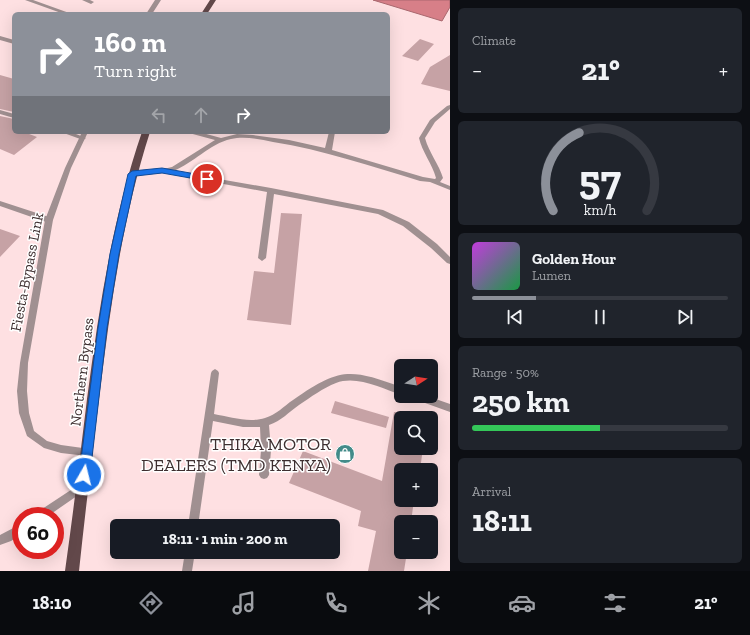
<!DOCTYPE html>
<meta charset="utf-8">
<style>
:root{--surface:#171b24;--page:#20242c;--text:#f1f3f6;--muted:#9ea1a6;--line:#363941;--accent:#8c9099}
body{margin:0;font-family:"Zilla Slab",serif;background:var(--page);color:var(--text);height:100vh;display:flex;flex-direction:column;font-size:15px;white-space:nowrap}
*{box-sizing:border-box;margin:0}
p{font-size:13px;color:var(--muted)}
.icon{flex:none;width:22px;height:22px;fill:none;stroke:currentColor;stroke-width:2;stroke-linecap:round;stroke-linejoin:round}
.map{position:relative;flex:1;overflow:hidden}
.drawer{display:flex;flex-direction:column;gap:8px;padding:8px;background:#0d0f14;width:300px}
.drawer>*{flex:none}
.top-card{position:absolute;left:12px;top:12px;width:378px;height:122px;border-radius:6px;box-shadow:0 4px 16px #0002;background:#8c9099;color:#fff;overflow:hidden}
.needle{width:26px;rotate:78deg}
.tools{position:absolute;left:394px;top:359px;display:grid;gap:8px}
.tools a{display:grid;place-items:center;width:44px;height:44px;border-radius:6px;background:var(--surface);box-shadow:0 4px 16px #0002;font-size:20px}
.speed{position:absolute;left:12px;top:507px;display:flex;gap:8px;font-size:20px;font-weight:700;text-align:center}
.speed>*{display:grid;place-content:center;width:52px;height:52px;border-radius:50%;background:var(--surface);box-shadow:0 4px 16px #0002;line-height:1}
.speed .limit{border:6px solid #d22;background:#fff;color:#111}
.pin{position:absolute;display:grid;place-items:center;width:34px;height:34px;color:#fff;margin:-17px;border:2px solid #fff;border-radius:50%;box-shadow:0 1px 4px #0007}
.me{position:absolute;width:44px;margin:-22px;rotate:8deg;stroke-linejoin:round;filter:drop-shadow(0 0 3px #0008)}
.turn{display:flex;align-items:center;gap:14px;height:84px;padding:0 16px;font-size:18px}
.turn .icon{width:52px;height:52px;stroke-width:2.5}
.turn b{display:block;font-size:28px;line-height:34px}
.lanes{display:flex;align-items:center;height:38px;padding:0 16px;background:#0003;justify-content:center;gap:20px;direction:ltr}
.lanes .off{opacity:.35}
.big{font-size:30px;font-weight:800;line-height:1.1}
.drawer .card{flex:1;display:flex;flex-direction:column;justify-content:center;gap:6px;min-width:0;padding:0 14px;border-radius:6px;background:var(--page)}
.drawer .dial{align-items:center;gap:0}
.dial svg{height:104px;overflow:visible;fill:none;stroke:var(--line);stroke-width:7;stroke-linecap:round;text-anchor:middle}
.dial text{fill:var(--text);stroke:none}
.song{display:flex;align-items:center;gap:12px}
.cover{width:48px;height:48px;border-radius:6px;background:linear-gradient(135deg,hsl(290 70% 55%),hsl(140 70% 35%))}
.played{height:4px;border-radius:2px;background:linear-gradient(90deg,var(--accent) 25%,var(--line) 25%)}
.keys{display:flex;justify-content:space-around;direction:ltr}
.heat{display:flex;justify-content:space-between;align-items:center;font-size:22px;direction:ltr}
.charge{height:6px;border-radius:3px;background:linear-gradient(90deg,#34c759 50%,var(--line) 0)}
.trip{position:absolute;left:110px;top:519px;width:230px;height:40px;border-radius:6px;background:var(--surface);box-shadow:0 4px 16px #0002;font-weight:800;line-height:40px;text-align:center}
.dock{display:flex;height:64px;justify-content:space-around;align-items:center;background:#090b0e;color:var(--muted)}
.dock .icon{width:28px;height:28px}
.dock .active{color:var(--accent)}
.dock b{font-size:18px;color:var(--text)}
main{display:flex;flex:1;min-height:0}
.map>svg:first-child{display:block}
.water{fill:#d77f88;stroke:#a9676e}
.building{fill:#c6a2a5}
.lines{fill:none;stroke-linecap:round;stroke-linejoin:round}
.service{fill:#a09091;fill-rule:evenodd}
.minor{fill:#a09091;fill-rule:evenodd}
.primary{fill:#62484a;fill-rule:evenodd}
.route{fill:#1a73e8;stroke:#114b97}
.labels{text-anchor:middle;stroke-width:3;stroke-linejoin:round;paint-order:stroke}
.street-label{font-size:15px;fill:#3e2f30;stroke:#fff}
.near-poi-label{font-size:18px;fill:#3e2f30;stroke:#fff;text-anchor:end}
</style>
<main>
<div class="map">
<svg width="450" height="571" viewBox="0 0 450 571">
<rect width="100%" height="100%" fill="#fee0e2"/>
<!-- water -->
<path class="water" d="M373,0H450V7L442,21Z"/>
<!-- building -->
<path class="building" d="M420,39L434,44L418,61L402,56Z
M450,55V91L421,84L430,67Z
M0,75L14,79V112L0,109Z
M0,116L14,119V132H24L37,137L14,155L0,149Z
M281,213L302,214L291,325L247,320L254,271L274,273Z
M0,229L20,236L0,257Z
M335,401L389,417L386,428L331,413Z
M394,412L401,413V448H423L420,470H401V500H414L411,522H401V552H407L404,571H368L376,531L358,526L361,511L289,483L303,451L382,481Z"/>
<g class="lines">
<!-- service -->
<path class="service" d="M25,0H33L72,14H64Z
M82,0H90L94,2L91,4Z
M0,36L14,40V44L0,40Z
M450,105V109L435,122L425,138C429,153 439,164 443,178L440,182L450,186V190L430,182L420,181C371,166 323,150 273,142C259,139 244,136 231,139C209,144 194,163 173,171L271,188L383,210L409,222L437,244L450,257V264L447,263L431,248L403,226L378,214L274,194L266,258L262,261L258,258L267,192L164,173L132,176L129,174L132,172L159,170L172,167L215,140L189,133L188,132H199L221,138L237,134L253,135L289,140L325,148L329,132H335L332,150L423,177L435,179L436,178C432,163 422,152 419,138L430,120L447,106Z
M0,110L14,114V118L0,114Z
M61,132H71L86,138L83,140Z
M0,201L52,218L53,220L49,222H46L0,206Z
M215,369L218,371L219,373L214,414C230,417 249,423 265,418C276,415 284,406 293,400C339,368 349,368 401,387V395C382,388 356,375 336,383C323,388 311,397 299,405C289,412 281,421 269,425L271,450L269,475L267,478L264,479L261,478L259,475L261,450L260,427H243L213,421L198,526H188L211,373L212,371Z
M412,396H427L450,404V412L414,399Z
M185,552H195L192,571H182Z"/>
<!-- minor -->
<path class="minor" d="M155,0H161L152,14H146Z
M82,132H88L71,168L53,220L28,363L27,391L29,413L34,431L47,441L61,445L90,449L92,452L90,455L87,456L61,453L44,448L27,436L19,413L17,391L20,363L45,220L65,168Z
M83,482L87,483L88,486L87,489L48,516H35L36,513Z
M21,524V535L11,541L0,545V535Z"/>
<!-- primary -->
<path class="primary" d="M210,0H216L207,14H201Z
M142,132H150C122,219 110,309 99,399C92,457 85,514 79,571H65C73,514 80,457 87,399C99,309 112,219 142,132Z"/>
</g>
<!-- route -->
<path class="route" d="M162,168L207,176L211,179L207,181L162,173L136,176L119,254L107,328L90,475L88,478L84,480L80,478L79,475L98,328L110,254L128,174L132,171Z"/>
<!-- icons -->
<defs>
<g id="shop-disc" transform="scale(1)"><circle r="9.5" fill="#438b89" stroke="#fff"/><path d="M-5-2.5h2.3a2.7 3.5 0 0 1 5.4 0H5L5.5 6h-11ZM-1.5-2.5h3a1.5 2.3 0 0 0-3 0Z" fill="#fff"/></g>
</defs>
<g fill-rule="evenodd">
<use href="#shop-disc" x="345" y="454"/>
</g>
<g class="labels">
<!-- street labels -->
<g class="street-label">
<text transform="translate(27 272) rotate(-79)" y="5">Fiesta-Bypass Link</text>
<text transform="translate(82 372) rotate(-83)" y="5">Northern Bypass</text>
</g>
<!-- near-poi labels -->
<g class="near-poi-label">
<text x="331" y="450">THIKA MOTOR<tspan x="331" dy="21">DEALERS (TMD KENYA)</tspan></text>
</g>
</g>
</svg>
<div class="tools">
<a><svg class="needle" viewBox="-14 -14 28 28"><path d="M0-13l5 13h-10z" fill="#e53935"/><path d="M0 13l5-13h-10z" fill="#9ea1a6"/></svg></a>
<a><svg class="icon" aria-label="search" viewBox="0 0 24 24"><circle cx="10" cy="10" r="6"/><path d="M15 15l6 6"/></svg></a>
<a>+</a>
<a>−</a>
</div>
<div class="speed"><div class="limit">60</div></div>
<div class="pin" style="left:207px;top:179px;background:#d93025"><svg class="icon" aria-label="arrive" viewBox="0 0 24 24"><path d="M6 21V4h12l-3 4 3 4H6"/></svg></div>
<svg class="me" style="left:84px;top:475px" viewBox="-20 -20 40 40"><circle r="17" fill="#1a73e8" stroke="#fff" stroke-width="3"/><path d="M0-11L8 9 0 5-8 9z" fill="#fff"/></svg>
<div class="trip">18:11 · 1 min · 200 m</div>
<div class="top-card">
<div class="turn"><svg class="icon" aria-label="right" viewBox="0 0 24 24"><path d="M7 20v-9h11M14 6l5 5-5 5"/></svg><div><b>160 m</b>Turn right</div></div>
<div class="lanes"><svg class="icon off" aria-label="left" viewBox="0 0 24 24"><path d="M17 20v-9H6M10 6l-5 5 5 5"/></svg><svg class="icon off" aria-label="ahead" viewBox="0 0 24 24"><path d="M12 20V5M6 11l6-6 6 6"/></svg><svg class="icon" aria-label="right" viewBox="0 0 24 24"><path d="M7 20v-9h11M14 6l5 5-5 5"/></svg></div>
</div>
</div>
<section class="drawer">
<div class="card"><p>Climate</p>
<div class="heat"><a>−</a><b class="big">21°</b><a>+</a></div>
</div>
<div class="card dial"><svg viewBox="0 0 100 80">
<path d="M14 69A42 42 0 1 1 86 69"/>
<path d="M14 69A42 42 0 0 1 34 9" stroke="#8c9099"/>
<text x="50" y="56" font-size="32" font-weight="700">57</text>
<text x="50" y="72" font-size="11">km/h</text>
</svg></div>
<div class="card">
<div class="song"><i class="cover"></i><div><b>Golden Hour</b><p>Lumen</p></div></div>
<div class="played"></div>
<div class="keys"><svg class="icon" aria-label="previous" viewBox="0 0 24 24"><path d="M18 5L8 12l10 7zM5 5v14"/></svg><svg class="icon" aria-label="pause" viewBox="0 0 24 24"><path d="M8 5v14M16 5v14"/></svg><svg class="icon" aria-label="next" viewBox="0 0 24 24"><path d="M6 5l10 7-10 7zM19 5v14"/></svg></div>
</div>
<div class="card"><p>Range · 50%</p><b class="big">250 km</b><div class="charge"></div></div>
<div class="card"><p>Arrival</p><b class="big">18:11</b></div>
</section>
</main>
<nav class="dock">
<b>18:10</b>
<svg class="icon active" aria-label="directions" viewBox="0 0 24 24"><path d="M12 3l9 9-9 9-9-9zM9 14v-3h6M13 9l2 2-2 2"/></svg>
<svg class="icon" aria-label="music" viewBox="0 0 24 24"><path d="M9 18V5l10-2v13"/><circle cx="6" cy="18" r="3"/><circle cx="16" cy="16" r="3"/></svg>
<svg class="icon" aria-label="phone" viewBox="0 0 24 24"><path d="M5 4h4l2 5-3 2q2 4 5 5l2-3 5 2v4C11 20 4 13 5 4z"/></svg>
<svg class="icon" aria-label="climate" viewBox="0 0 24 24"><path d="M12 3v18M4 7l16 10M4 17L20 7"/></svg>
<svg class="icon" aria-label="car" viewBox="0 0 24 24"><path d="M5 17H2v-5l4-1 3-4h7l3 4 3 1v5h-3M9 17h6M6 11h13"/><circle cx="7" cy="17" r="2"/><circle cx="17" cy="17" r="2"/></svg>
<svg class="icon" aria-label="filters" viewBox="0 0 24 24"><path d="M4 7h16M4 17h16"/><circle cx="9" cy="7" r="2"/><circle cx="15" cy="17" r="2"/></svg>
<b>21°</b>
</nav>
